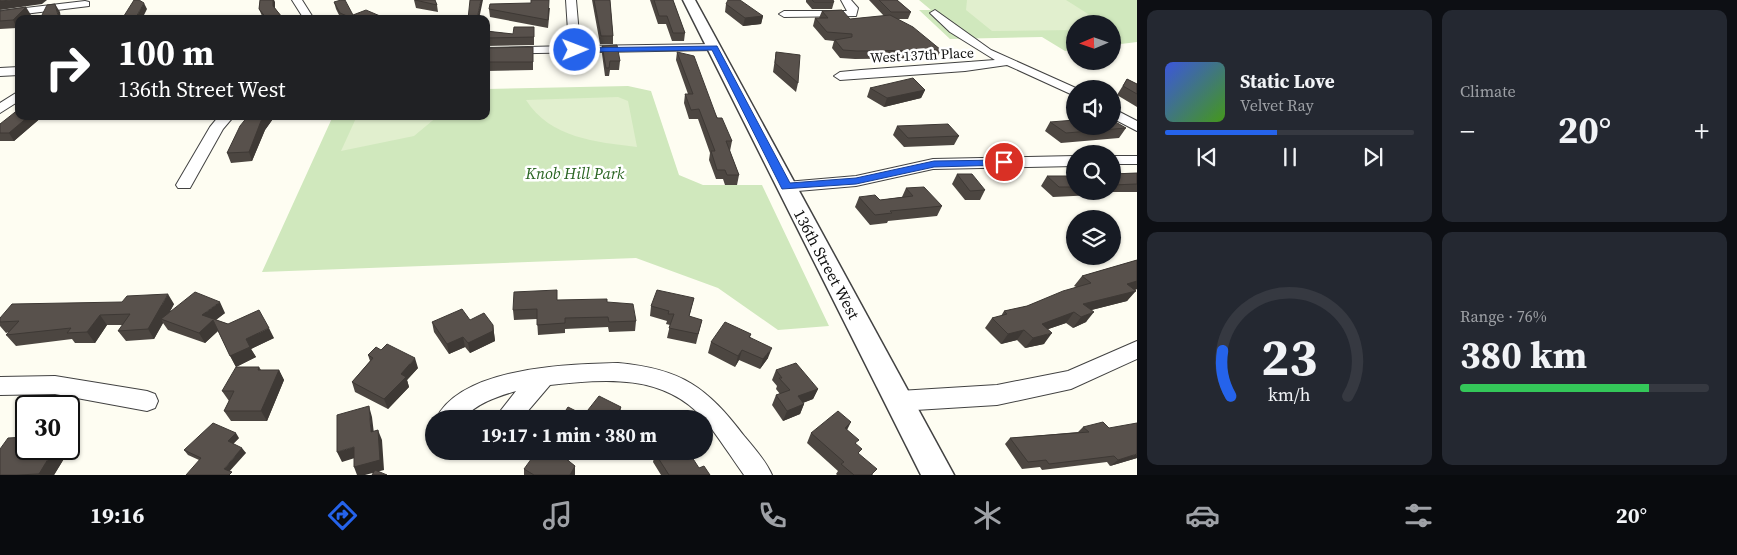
<!DOCTYPE html>
<meta charset="utf-8">
<style>
:root{--surface:#171b24;--page:#242831;--text:#f1f3f6;--muted:#9ea1a6;--line:#363941;--accent:#2563eb}
body{margin:0;font-family:"Source Serif 4",serif;background:var(--page);color:var(--text);height:100vh;display:flex;flex-direction:column;font-size:19px;white-space:nowrap}
*{box-sizing:border-box;margin:0}
p{font-size:16px;color:var(--muted)}
.icon{flex:none;width:28px;height:28px;fill:none;stroke:currentColor;stroke-width:2;stroke-linecap:round;stroke-linejoin:round}
.map{position:relative;flex:1;overflow:hidden}
.details{display:flex;flex-direction:column;gap:10px;padding:10px;background:#0d0f14;width:600px}
.details>*{flex:none}
.hud{position:absolute;left:15px;top:15px;width:475px;height:105px;border-radius:10px;box-shadow:0 1px 4px #0004;background:#202124;color:#fff;overflow:hidden}
.needle{width:32px;rotate:268deg}
.tools{position:absolute;left:1066px;top:15px;display:grid;gap:10px}
.tools a{display:grid;place-items:center;width:55px;height:55px;border-radius:50%;background:var(--surface);box-shadow:0 1px 4px #0004;font-size:25px}
.speed{position:absolute;left:15px;top:395px;display:flex;gap:10px;font-size:25px;font-weight:700;text-align:center}
.speed>*{display:grid;place-content:center;width:65px;height:65px;border-radius:50%;background:var(--surface);box-shadow:0 1px 4px #0004;line-height:1}
.speed .limit{border:2px solid #111;border-radius:8px;background:#fff;color:#111}
.pin{position:absolute;display:grid;place-items:center;width:42px;height:42px;color:#fff;margin:-21px;border:2px solid #fff;border-radius:50%;box-shadow:0 1px 5px #0007}
.me{position:absolute;width:55px;margin:-28px;rotate:89deg;stroke-linejoin:round;filter:drop-shadow(0 0 4px #0008)}
.turn{display:flex;align-items:center;gap:18px;height:105px;padding:0 20px;font-size:22px}
.turn .icon{width:65px;height:65px;stroke-width:2.5}
.turn b{display:block;font-size:35px;line-height:42px}
.big{font-size:38px;font-weight:700;line-height:1.1}
.details .widget{flex:1;display:flex;flex-direction:column;justify-content:center;gap:8px;min-width:0;padding:0 18px;border-radius:10px;background:var(--page)}
.details .dial{align-items:center;gap:0}
.dial svg{height:130px;overflow:visible;fill:none;stroke:var(--line);stroke-width:7;stroke-linecap:round;text-anchor:middle}
.dial text{fill:var(--text);stroke:none}
.song{display:flex;align-items:center;gap:15px}
.cover{width:60px;height:60px;border-radius:8px;background:linear-gradient(135deg,hsl(230 70% 55%),hsl(100 70% 35%))}
.played{height:5px;border-radius:2px;background:linear-gradient(90deg,var(--accent) 45%,var(--line) 45%)}
.keys{display:flex;justify-content:space-around;direction:ltr}
.heat{display:flex;justify-content:space-between;align-items:center;font-size:28px;direction:ltr}
.charge{height:8px;border-radius:4px;background:linear-gradient(90deg,#34c759 76%,var(--line) 0)}
.details .tiles{flex:1;display:grid;gap:10px;grid-template-columns:repeat(2,1fr)}
.trip{position:absolute;left:425px;top:410px;width:288px;height:50px;border-radius:25px;background:var(--surface);box-shadow:0 1px 4px #0004;font-weight:700;line-height:50px;text-align:center}
.dock{display:flex;height:80px;justify-content:space-around;align-items:center;background:#090b0e;color:var(--muted)}
.dock .icon{width:35px;height:35px}
.dock .selected{color:var(--accent)}
.dock b{font-size:22px;color:var(--text)}
main{display:flex;flex:1;min-height:0}
.map>svg:first-child{display:block}
.green{fill:#d0e8bd}
.pitch{fill:#e1efce}
.lines{fill:none;stroke-linecap:round;stroke-linejoin:round}
.minor-casing{stroke:#424242;stroke-width:2}
.tertiary-casing{stroke:#424242;stroke-width:3}
.minor{fill:#fff;fill-rule:evenodd}
.tertiary{fill:#fff;fill-rule:evenodd}
.wall{fill:#4c4641}
.shaded-wall{fill:#3e3935}
.building{fill:#58514c;stroke:#3e3935}
.route{fill:#2563eb;stroke:#184099}
.labels{text-anchor:middle;stroke-width:5;stroke-linejoin:round;paint-order:stroke}
.far-street-label{font-size:14px;fill:#0f0f0f;stroke:#fff}
.park-label{font-size:16px;font-style:italic;fill:#2a6522;stroke:#fff}
.street-label{font-size:16px;fill:#0f0f0f;stroke:#fff}
</style>
<main>
<div class="map">
<svg width="1137" height="475" viewBox="0 0 1137 475">
<rect width="100%" height="100%" fill="#fefdf2"/>
<!-- green -->
<path class="green" d="M919,0H1137V42L1113,45L1112,24H1075V50L1065,51L1042,37L950,39L919,10H931Z
M628,86L651,91L679,175L703,185H762L829,326L778,330L718,288L636,258L262,272L333,116H486V89Z"/>
<!-- pitch -->
<path class="pitch" d="M967,0H1066L1104,24H1075V30L992,31L966,10Z
M618,97L628,101L637,147C596,142 550,138 526,100Z
M357,116H438L414,136L341,151Z"/>
<g class="lines">
<!-- minor casing -->
<g class="minor-casing">
<path id="minor" d="M292,0H302L314,19H304Z
M566,0H576L580,46L714,44L720,47L714,50L486,54V48L569,46Z
M841,0H851L858,8L856,16L784,17L779,14L784,11H847Z
M85,1L89,2V6L0,17V11Z
M935,10L991,50L1078,89H1075V96L1007,65L965,71L840,80L834,76L840,72L861,70L995,60L950,32L930,13Z
M19,67V75L0,76V68Z
M19,91V101L0,113V103Z
M1112,108L1137,121V131L1112,118Z
M219,116H234L223,129L190,188H178L176,185L210,127Z
M1075,156V166L933,169L856,186L786,192L778,187L786,182L856,176L933,159Z
M1112,156H1137V164H1112Z
M1137,341V359L1071,389L997,405L899,411L891,408L888,401L891,394L899,391L997,385L1068,371Z
M618,363C682,369 707,387 745,437C755,449 766,461 772,475H744C731,457 718,436 704,419C663,373 606,379 550,385L521,419H494L516,391C496,397 477,403 463,419H436C461,367 569,364 618,363Z
M55,376L147,391L155,394L158,401L155,408L147,411L55,394L0,395V377Z"/>
</g>
<!-- tertiary casing -->
<g class="tertiary-casing">
<path id="tertiary" d="M683,0H695L954,475H921Z"/>
</g>
<!-- minor -->
<use href="#minor" class="minor"/>
<!-- tertiary -->
<use href="#tertiary" class="tertiary"/>
</g>
<!-- wall -->
<path class="wall" d="M260,0H274L275,8L283,19H264L262,16L259,9Z
M414,0H435L437,5L438,12L416,8Z
M592,0H610L613,36V44H600Z
M650,0H673L685,33L684,41H672L666,24H658Z
M806,0H833L834,2L832,9H812L806,2Z
M869,0H897L911,12L908,19H898L941,50L937,58L855,59L840,58L832,48L834,41L825,40L813,26L815,18H819L822,11L850,19L884,16Z
M334,2L353,15L387,19H341L336,9Z
M726,4L763,16L761,24L743,26L725,12Z
M550,8L548,28L490,17L489,9Z
M0,11L31,15L27,19H19L17,28L0,29Z
M534,27V45L486,46V31L513,34Z
M602,46L620,61L619,70H610L609,76H605L602,54Z
M533,47V70L486,71V48Z
M677,52L732,141L730,151L739,175L737,185H725L723,179H716L709,160L710,153L698,119H689L684,103L685,94H688L676,60Z
M776,52L798,83L796,92L773,72Z
M1127,79L1137,84V107L1117,95Z
M870,88L925,90L921,98L884,107L867,97Z
M19,116H43L14,141H0V124Z
M248,116H275L265,130L252,161L231,163L227,153Z
M1050,122L1126,128L1119,138L1061,143L1045,131Z
M897,126L959,136L954,145L904,147L893,135Z
M1137,173V192H1103L1102,191H1112V174Z
M957,174L985,190L980,200H965L952,184Z
M1047,176H1075V191H1097L1094,195L1053,197L1041,186Z
M906,188L942,206L937,216L888,221L887,223L870,225L855,207L859,197L880,200L902,197Z
M1137,260V289L1135,290L1127,301L1091,310L1086,322L1073,328L1066,323L1048,329L1044,344L1025,348L1017,340L1001,344L985,328L992,318L1001,316L1004,311L1027,306L1076,287L1074,286L1082,276Z
M557,290V300L607,302L636,321L635,331L609,332L608,327L565,329V333L538,335L537,319L514,320L513,310Z
M694,298L689,317L702,320L696,344L667,338L670,325L666,324L667,321L650,316L651,306Z
M174,304L169,313H225L216,320L228,324L274,338L251,349L256,357L236,367L218,331L205,343L168,330L163,323L154,339L126,341L118,331L123,325H107L95,343H75L72,339L16,346L6,335L9,332L6,333L0,326V318Z
M470,320L493,325L495,341L470,353L465,347L449,354L434,332L432,322Z
M751,334L750,337L768,358L760,369L739,360L735,367L708,353L711,342Z
M381,350L418,368L407,380L409,387L388,409L355,392L352,382L370,361L368,355Z
M259,367L261,370H279L284,380L267,421H231L224,411L229,401L222,391Z
M776,370L818,389L813,399L803,403L804,404L800,414L783,421L772,405L776,395L780,394L776,389L777,386L772,380Z
M1083,427L1137,458L1110,466L1107,462L1042,470L1040,467L1022,469L1005,444L1010,438L1078,432Z
M847,430L856,444L859,455L873,475H837L836,474L838,471L807,443L811,433Z
M239,438L233,444L246,453L199,460L188,455L184,450Z
M573,451L568,461L575,466V475H524V469Z
M655,453L699,468L710,475H661L653,462Z
M65,457L54,475H0Z"/>
<!-- shaded-wall -->
<path class="shaded-wall" d="M12,0H47L42,4L0,10V1Z
M273,0H274L275,2V13L273,6Z
M481,0H483L479,19H477Z
M144,3L147,9L142,19H135Z
M55,4L60,12L61,19H59Z
M26,7L31,15L27,19H19V26L17,28L13,20Z
M763,16L761,24L743,26L745,18Z
M925,90L921,98L884,107L887,98Z
M29,116H43L14,141L9,133Z
M265,116H275L265,130L252,161L249,152L261,121Z
M1137,281V289L1119,295L1127,284Z
M1136,291L1127,301L1076,314L1083,304Z
M168,294L174,304L165,321L161,319L163,323L154,339L148,329Z
M220,302L225,313L214,321L219,330L205,343L199,333L202,315Z
M1074,312L1066,323L1034,334L1042,324Z
M1094,312L1086,322L1073,328L1081,317Z
M100,315L107,325L95,343L87,332Z
M493,325L495,341L470,353L468,343Z
M269,328L274,338L251,349L256,357L236,367L230,356L246,339Z
M1024,330L1017,340L1001,344L1008,334Z
M1052,333L1044,344L1025,348L1033,338Z
M463,337L465,347L449,354L447,344Z
M772,348L768,358L760,369L763,359Z
M742,350L739,360L735,367L738,356Z
M415,358L418,368L407,380L409,387L388,409L384,399L401,374Z
M279,370L284,380L267,421L261,411Z
M818,389L813,399L794,406L798,396Z
M804,404L800,414L783,421L787,411Z
M369,406L372,417L375,442L371,432Z
M621,407L620,417L619,419H614Z
M851,422L846,432L845,428Z
M378,430L382,440L384,470L365,475H357L354,467Z
M236,433L239,438L231,446L228,441Z
M354,447L358,457L342,462L337,452Z
M242,448L246,453L228,473L224,469Z
M54,449H56L65,457L54,475H40L39,474Z
M568,451H573L565,468V458Z
M1137,454V458L1110,466L1118,460Z
M575,466V475H570Z"/>
<!-- building -->
<path class="building" d="M0,0H12L0,1Z
M134,0H139L144,3L135,19H122Z
M260,0H273V6L282,17L276,19H267L259,9Z
M341,0H345L353,15L366,10L387,19H354L340,13L334,2Z
M415,0H435L437,5Z
M470,0H481L477,19H468Z
M531,0H549L548,20L489,9L490,4L531,3Z
M594,0H610L613,36H601Z
M654,0H673L685,33H673L667,16H659Z
M728,0H740L763,16L745,18L726,4Z
M812,0H833L834,2H814Z
M879,0H897L911,12H891Z
M55,4L59,19H40L47,5Z
M26,7L13,20L0,21V11Z
M842,10L850,19L890,15L913,27L941,50L857,51L843,50L835,40L852,37V34L827,32L815,18H828L822,11Z
M514,27H534V37L486,38V31L513,34Z
M617,45L620,61H610L609,68H606L602,46Z
M533,47V62H486V48Z
M677,52L694,56L717,118H722L732,141H726L739,175H727L725,170H717L711,151H715L699,109L691,110L685,94H693Z
M776,52L800,55L798,83L775,63Z
M913,78L925,90L887,98L870,88Z
M1127,79L1137,84V94L1123,86Z
M19,109V116H29L9,133H0V124Z
M248,116H265L261,121L249,152L227,153L240,126Z
M1075,120V126H1112V120L1126,128L1066,133L1050,122Z
M948,124L959,136L908,138L897,126Z
M1137,173V184L1112,185V174Z
M957,174H972L985,190L970,191Z
M1047,176H1075V187H1059Z
M924,187L942,206L890,211L892,213L875,215L859,197L875,195L880,200L913,196L906,188Z
M1137,260V281L1127,284L1136,291L1083,304L1094,312L1081,317L1074,312L1042,324L1052,333L1033,338L1024,330L1008,334L992,318L1007,314L1004,311L1027,306L1063,291L1091,283L1082,276Z
M557,290V300L607,299V302L633,304L636,321L609,322L608,317L565,318V323L537,325V309L513,310L514,292Z
M657,290L694,298L689,316L702,320L698,334L669,328L674,314H668L669,311L651,306Z
M195,292L220,302L202,315L228,324L259,310L269,328L246,339L250,347L230,356L213,320L199,333L161,319Z
M168,294L148,329L118,331L130,314L100,315L87,332L67,333L71,328L6,335L19,321L0,322V318L12,304L122,302L127,296Z
M462,309L470,320L484,313L493,325V331L468,343L463,337L447,344L432,322Z
M725,322L751,334L749,337L772,348L763,359L742,350L738,356L711,342Z
M387,344L415,358L401,374L406,377L384,399L352,382L373,358L368,355L376,347L381,350Z
M796,363L818,389L798,396L804,404L787,411L776,395L790,390L779,378H782L776,370Z
M236,367H259L258,370H279L261,411H224L234,391H222Z
M599,396L621,407L614,419H560L568,407L584,415Z
M369,406L371,432L378,430L380,460L354,467V447L337,452V415Z
M838,411L851,422L845,428L859,440L855,443L862,449L858,453L877,469L871,475H854L841,464L844,462L811,433Z
M1103,422L1109,428L1137,423V454L1118,460L1114,456L1049,464L1046,460L1028,462L1010,438L1089,432L1083,427Z
M213,423L236,433L228,441L242,448L224,469L232,472L229,475H186L201,458L184,450Z
M26,437V449H54L39,474L17,475H0V449L8,438Z
M537,451H568L565,458L575,466L570,475H534L524,469Z
M658,451H688L699,468L704,466L710,475H669L655,453Z
M375,470L387,475H372Z"/>
<!-- route -->
<path class="route" d="M717,46L790,183L856,178L934,161L1004,160L1009,162L1004,165L934,167L856,184L782,189L712,50L575,52L571,50L575,48Z"/>
<g class="labels">
<!-- far-street labels -->
<g class="far-street-label">
<text transform="translate(922 55) rotate(-3)" y="5">West 137th Place</text>
</g>
<!-- park labels -->
<g class="park-label">
<text x="575" y="179">Knob Hill Park</text>
</g>
<!-- street labels -->
<g class="street-label">
<text transform="translate(827 264) rotate(62)" y="6">136th Street West</text>
</g>
</g>
</svg>
<div class="tools">
<a><svg class="needle" viewBox="-14 -14 28 28"><path d="M0-13l5 13h-10z" fill="#e53935"/><path d="M0 13l5-13h-10z" fill="#9ea1a6"/></svg></a>
<a><svg class="icon" aria-label="sound" viewBox="0 0 24 24"><path d="M4 9h4l5-4v14l-5-4H4zM17 9q2 3 0 6"/></svg></a>
<a><svg class="icon" aria-label="search" viewBox="0 0 24 24"><circle cx="10" cy="10" r="6"/><path d="M15 15l6 6"/></svg></a>
<a><svg class="icon" aria-label="layers" viewBox="0 0 24 24"><path d="M12 4l9 5-9 5-9-5zM3 14l9 5 9-5"/></svg></a>
</div>
<div class="speed"><div class="limit">30</div></div>
<div class="pin" style="left:1004px;top:162px;background:#d93025"><svg class="icon" aria-label="arrive" viewBox="0 0 24 24"><path d="M6 21V4h12l-3 4 3 4H6"/></svg></div>
<svg class="me" style="left:575px;top:50px" viewBox="-20 -20 40 40"><circle r="17" fill="#2563eb" stroke="#fff" stroke-width="3"/><path d="M0-11L8 9 0 5-8 9z" fill="#fff"/></svg>
<div class="trip">19:17 · 1 min · 380 m</div>
<div class="hud">
<div class="turn"><svg class="icon" aria-label="right" viewBox="0 0 24 24"><path d="M7 20v-9h11M14 6l5 5-5 5"/></svg><div><b>100 m</b>136th Street West</div></div>
</div>
</div>
<section class="details">
<div class="tiles">
<div class="widget">
<div class="song"><i class="cover"></i><div><b>Static Love</b><p>Velvet Ray</p></div></div>
<div class="played"></div>
<div class="keys"><svg class="icon" aria-label="previous" viewBox="0 0 24 24"><path d="M18 5L8 12l10 7zM5 5v14"/></svg><svg class="icon" aria-label="pause" viewBox="0 0 24 24"><path d="M8 5v14M16 5v14"/></svg><svg class="icon" aria-label="next" viewBox="0 0 24 24"><path d="M6 5l10 7-10 7zM19 5v14"/></svg></div>
</div>
<div class="widget"><p>Climate</p>
<div class="heat"><a>−</a><b class="big">20°</b><a>+</a></div>
</div>
<div class="widget dial"><svg viewBox="0 0 100 80">
<path d="M14 69A42 42 0 1 1 86 69"/>
<path d="M14 69A42 42 0 0 1 9 41" stroke="#2563eb"/>
<text x="50" y="56" font-size="32" font-weight="700">23</text>
<text x="50" y="72" font-size="11">km/h</text>
</svg></div>
<div class="widget"><p>Range · 76%</p><b class="big">380 km</b><div class="charge"></div></div>
</div>
</section>
</main>
<nav class="dock">
<b>19:16</b>
<svg class="icon selected" aria-label="directions" viewBox="0 0 24 24"><path d="M12 3l9 9-9 9-9-9zM9 14v-3h6M13 9l2 2-2 2"/></svg>
<svg class="icon" aria-label="music" viewBox="0 0 24 24"><path d="M9 18V5l10-2v13"/><circle cx="6" cy="18" r="3"/><circle cx="16" cy="16" r="3"/></svg>
<svg class="icon" aria-label="phone" viewBox="0 0 24 24"><path d="M5 4h4l2 5-3 2q2 4 5 5l2-3 5 2v4C11 20 4 13 5 4z"/></svg>
<svg class="icon" aria-label="climate" viewBox="0 0 24 24"><path d="M12 3v18M4 7l16 10M4 17L20 7"/></svg>
<svg class="icon" aria-label="car" viewBox="0 0 24 24"><path d="M5 17H2v-5l4-1 3-4h7l3 4 3 1v5h-3M9 17h6M6 11h13"/><circle cx="7" cy="17" r="2"/><circle cx="17" cy="17" r="2"/></svg>
<svg class="icon" aria-label="filters" viewBox="0 0 24 24"><path d="M4 7h16M4 17h16"/><circle cx="9" cy="7" r="2"/><circle cx="15" cy="17" r="2"/></svg>
<b>20°</b>
</nav>
